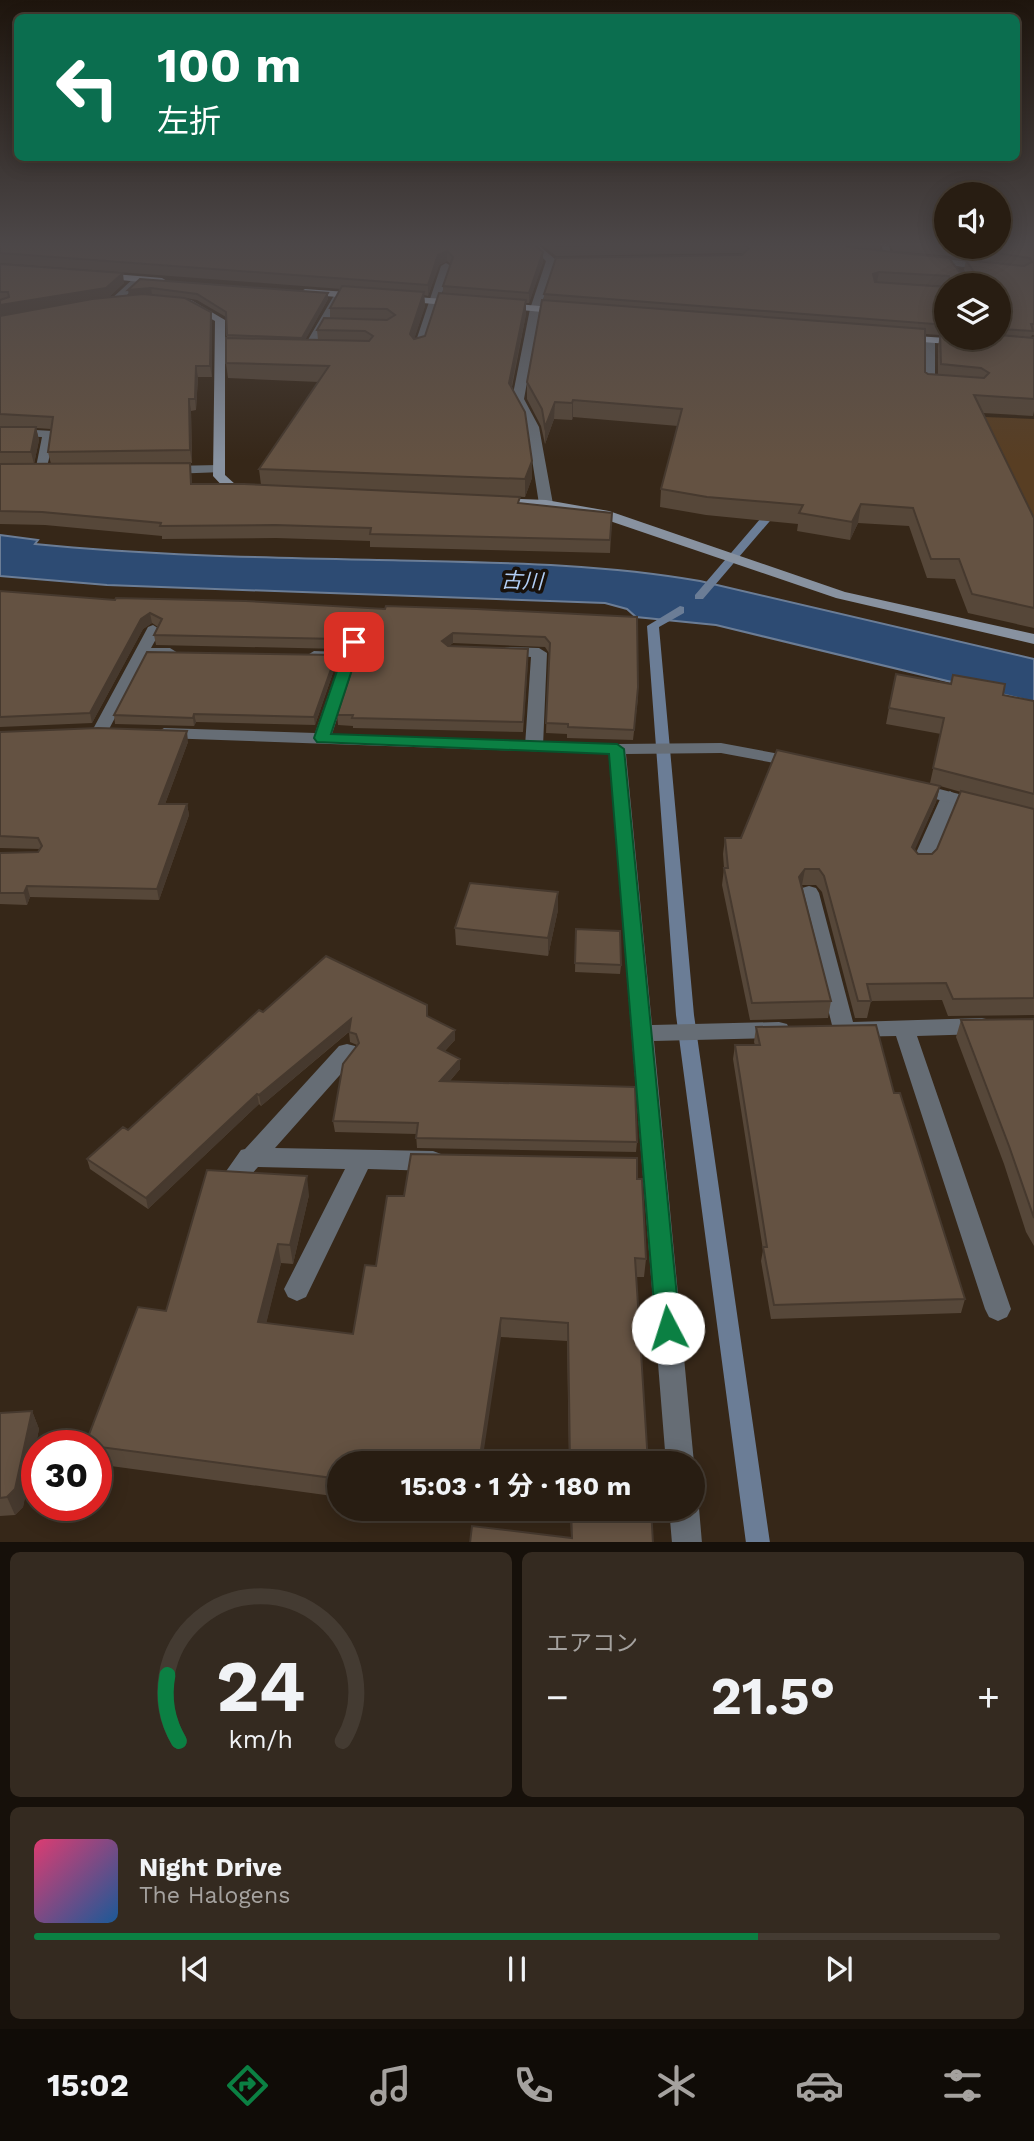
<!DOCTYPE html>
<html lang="ja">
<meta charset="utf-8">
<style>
:root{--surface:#281d12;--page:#342a20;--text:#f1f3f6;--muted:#a5a29f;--line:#443b32;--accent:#0b8043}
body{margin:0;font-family:"Work Sans","Noto Sans JP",sans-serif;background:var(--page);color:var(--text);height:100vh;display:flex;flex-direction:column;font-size:26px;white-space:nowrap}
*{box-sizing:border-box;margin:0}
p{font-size:23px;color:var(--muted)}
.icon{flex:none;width:38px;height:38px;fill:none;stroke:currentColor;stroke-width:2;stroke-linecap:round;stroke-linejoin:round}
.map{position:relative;height:1542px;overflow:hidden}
.details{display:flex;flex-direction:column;gap:10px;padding:10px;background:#16100a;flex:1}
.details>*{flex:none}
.banner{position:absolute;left:14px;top:14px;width:1006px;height:147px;border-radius:10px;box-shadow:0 4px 18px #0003,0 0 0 2px var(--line);background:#0b6e4f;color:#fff;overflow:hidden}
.fabs{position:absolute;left:934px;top:182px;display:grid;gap:14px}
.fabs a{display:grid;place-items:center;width:77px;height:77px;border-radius:50%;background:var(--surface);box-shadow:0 4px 18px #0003,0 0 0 2px var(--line);font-size:35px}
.speed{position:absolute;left:21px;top:1430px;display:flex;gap:14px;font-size:35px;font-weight:700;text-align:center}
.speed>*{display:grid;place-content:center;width:91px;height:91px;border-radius:50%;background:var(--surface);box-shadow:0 4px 18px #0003,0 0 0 2px var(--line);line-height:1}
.speed .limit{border:10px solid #d22;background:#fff;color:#111}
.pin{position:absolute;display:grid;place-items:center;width:60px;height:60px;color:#fff;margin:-30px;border-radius:14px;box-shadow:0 4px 10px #0006}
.me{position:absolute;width:77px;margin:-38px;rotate:355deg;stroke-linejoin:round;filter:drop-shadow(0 0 5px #0008)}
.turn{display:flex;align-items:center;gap:24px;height:147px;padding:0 28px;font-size:32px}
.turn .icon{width:91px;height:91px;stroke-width:2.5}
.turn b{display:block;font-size:49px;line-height:60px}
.big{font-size:52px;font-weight:700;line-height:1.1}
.details .card{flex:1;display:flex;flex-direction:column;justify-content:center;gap:10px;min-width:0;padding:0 24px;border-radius:10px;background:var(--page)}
.details .dial{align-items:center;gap:0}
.dial svg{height:182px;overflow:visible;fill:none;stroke:var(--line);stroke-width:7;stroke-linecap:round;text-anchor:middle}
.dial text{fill:var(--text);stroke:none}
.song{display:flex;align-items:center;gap:21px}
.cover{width:84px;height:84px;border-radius:10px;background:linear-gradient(135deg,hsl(340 70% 55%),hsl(210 70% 35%))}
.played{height:7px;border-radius:4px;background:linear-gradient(90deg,var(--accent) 75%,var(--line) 75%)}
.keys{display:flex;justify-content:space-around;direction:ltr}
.heat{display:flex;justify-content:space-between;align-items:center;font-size:38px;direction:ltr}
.details .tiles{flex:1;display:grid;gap:10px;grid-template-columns:1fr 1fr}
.card:last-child{grid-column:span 2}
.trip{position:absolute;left:327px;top:1451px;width:378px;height:70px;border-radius:35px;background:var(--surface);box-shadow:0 4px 18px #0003,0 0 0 2px var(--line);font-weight:700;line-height:70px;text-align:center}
.dock{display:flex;height:112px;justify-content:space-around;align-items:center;background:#100c07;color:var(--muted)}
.dock .icon{width:49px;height:49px}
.dock .on{color:var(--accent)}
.dock b{font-size:32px;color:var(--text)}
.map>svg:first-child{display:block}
.green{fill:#583e23}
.water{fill:#2d4b73;stroke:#6b7d96;stroke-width:2}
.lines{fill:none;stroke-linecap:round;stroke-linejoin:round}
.stream{fill:#6b7d96;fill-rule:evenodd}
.lane{fill:#666d75;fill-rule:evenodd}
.street{fill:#666d75;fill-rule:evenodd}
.secondary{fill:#8892a0;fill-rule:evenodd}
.primary{fill:#a2afc1;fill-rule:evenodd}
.wall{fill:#564739;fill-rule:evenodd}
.shaded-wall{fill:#46392e}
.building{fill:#645242;stroke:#46392e;stroke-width:2}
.route{fill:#0b8043;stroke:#07532c;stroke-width:2}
.labels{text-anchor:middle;stroke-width:7;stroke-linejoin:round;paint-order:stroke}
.water-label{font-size:21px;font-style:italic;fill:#b1cef5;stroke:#18110b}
</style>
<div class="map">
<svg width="1034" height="1543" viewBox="0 0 1034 1543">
<rect width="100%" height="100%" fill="#362718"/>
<!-- green -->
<path class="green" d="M984,417L1034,419V528Z"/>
<!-- water -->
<path class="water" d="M0,535L38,540L35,544C164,557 294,558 424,561C517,563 608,565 700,581L1034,659V702L716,625L636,617L627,609L605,603L107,585L0,576Z"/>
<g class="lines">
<!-- stream -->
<path class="stream" d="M777,503L781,504V508L703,599H695V595L773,504Z
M680,606L684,607V613L659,627L694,1015L770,1543H746L676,1015L647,626Z"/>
<!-- lane -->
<path class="lane" d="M881,244H889L891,258H885Z
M446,263L451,266L423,350L414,352L413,350L441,266Z
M135,277L143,279L116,306H108V302Z
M930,337L935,340V383L944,387L938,390L923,386L925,340Z
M506,647L539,648L547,653L543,746L540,750H528L525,746L531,657L500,655L498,652L500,649Z
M950,791L959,797L931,864L928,868H914L911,864L941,797Z
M347,1044L355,1046L358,1052L355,1058L275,1148L433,1151L441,1154L445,1161L441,1168L433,1171L368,1169L306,1297L297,1301L288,1297L284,1289L345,1169L258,1167C248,1178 242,1190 225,1184L222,1177L241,1150L245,1149L339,1046Z"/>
<!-- street -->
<path class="street" d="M528,244H537L556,260L540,309L524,399L539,427L553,504L546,508L539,504L527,427L512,399L530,309L546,261Z
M928,257L987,264L992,267L987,270L925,262V258Z
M336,292L344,294L311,352H303L302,350Z
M0,428L53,431L55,434L45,475L41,476L35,472L42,437L0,436Z
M219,465L223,466V472L170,474L164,470L170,466Z
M153,625L161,630L151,648H170L178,653L170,658L147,657L108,731L106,735H94L92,731L148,627Z
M354,637L362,642L332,734L617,744L721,743L796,757L805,762L796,767L721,753L626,754L652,1025L779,1022L787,1024L790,1030L787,1036L779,1038L654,1041L694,1463L693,1466V1463H666L609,754L164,738L156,733L164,728L315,733L340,661H314L306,656L314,651L343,652L349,639Z
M916,783L986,801L989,805L980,811L910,792L907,788L910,784Z
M809,886L816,888L819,893L853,1022L982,1018L990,1020L993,1026L990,1032L982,1034L917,1036L1011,1309L1007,1317L998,1321L989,1317L985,1309L896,1036L844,1037L836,1035L833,1029L799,893L802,888Z
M693,1497L699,1508L702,1543H672L669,1508H693Z"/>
<!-- secondary -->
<path class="secondary" d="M191,300L225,320V475L236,485L254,488V494L227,491L213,476L215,321L187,305L186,303Z
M497,498L546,500L609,511L845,592L1034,634V644L836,598L601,518L546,508L492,505V499Z"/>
<!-- primary -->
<path class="primary" d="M102,273L162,278L167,281L162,284L99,278V274Z
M305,289L361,293L366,296L361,299L302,294L300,292Z
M402,296L458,300L463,303L458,306L399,301V297Z
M504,303L563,308L568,311L563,314L500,308L499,306Z
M901,335L961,339L966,342L961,345L897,340V336Z"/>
</g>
<!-- wall -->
<path class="wall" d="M0,244L543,252V262L529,303H526V314L512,387L532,461V478L525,497L450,494L520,503L612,513L610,553L370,547V541L276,538L162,539V536L45,525L0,524V427H26L0,426V264L124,283L109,297L129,295L140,279L328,299L305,340H318L317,330L330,318V308L341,289L0,263ZM447,261L451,264L443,286V294L425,336L414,339L425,306L424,295L428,296L439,265ZM186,298L197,300L226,317L227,338L226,363L228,378L319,382L259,469L261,485L192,484L190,463L87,464L192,463L191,411L196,410L198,377H212V323ZM36,428L51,429L48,452L51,464H34L39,440Z
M541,244H881L880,250H871L963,277L968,276L964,270L966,260L996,263L951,256L893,251L890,244H947V247H999L1034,244V335H1032L1031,337L1034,338V411L1033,416L983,413L1034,518V628L968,613L955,579L927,578L909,526L858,523L850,540L797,531L798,524L706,515L660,507L661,489L678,426L573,417L572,420L554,419L545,444L541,426L527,399V382L544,301V294L742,254L741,253L556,256ZM877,282L947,286V285H999V338H947V287ZM925,334L940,335L938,346V375L928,374L925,372Z
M0,591L115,600L637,617L638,698L633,740L567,738V734L546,733L549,653L545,647L453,643L449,646L528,660L523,732L353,728V726L338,725L337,715L362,639L361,637L349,636L341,649L156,645L154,635L158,627L152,623L143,629L92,723L0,727Z
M336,655V664L315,725L196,722L194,726L115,724L114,715Z
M1003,695L1034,701V1015L948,1016L942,1000L871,1001L867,1018H855L822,892L816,885H802L831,1001L828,1018L750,1020L722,885L724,868L723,854L725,838H741L930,783L941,734L886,724L889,708ZM940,786L961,792L937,849L932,854H918L914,850L936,802Z
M0,732L188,742L165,804H187L189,815L159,900L30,897L27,905L0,904V853L38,852L40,849L0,848Z
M558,910L548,956L456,945L455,928Z
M576,929L621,965L620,974L575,972Z
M263,1012L428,1016L455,1040L445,1051L460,1059V1069L450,1081L637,1142L636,1152L417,1148L416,1134L335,1132L333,1121L357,1045L350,1042L349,1032L261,1106L259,1104L148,1209L90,1169L87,1159L128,1130Z
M1034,1019V1246L1026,1232L1004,1164L956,1037L961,1020Z
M756,1027L894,1093L965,1299L961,1313L771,1319L761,1261L763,1250L733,1059L735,1045H755L754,1042Z
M637,1179L646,1259L644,1277H636L648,1463H569L567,1341L501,1337L340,1463V1497L96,1464V1446H86L166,1311L309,1195L293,1264L281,1263L266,1323L353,1334L376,1266L404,1196Z
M32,1411L39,1429L23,1507L15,1515L0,1516V1413Z
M424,1508H475L474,1515Z
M570,1508H651L571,1538Z"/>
<!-- shaded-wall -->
<path class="shaded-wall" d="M447,251V261L439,265L428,296V285L438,255Z
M543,252V262L529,303V293Z
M879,272L877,282L872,284L873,274Z
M123,273L124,283L108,298L0,316V305Z
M151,288L152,294L129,296L128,290Z
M424,292L425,306L411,349L410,334Z
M328,293V299L303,344L302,338Z
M526,300V314L509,398V383Z
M211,312L212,323V377L210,366Z
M196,366L198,377L196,410L195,399Z
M189,399L191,411L192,463L190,450Z
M573,400V417L572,420V403Z
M555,402L554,419L545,444V427Z
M36,427L39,440L34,464L31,452Z
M532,461V478L525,497V479Z
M861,504L858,523L850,540L852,522Z
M150,613L152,623L143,629L92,723L90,713L141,619Z
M348,626L349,636L341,649L340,639Z
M453,633V643L442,651V641Z
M336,655V664L315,725L314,717Z
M194,714L196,722L194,726L193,718Z
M187,731L188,742L161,815L159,804Z
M940,786L936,802L909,863L912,847Z
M187,804L189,815L159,900L157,889Z
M805,869L802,885L796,894L799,877Z
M27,886L30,897L27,905L24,893Z
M558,892V910L548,956V938Z
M351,1019L352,1029L261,1106L259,1095Z
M455,1030V1040L438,1058V1048Z
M460,1059V1069L441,1091L440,1081Z
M257,1094L259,1104L148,1209L146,1198Z
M307,1176L309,1195L293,1264L290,1245Z
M278,1244L281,1263L262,1341L258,1322Z
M501,1318V1337L482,1463H479Z
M32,1411L39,1429L23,1507L15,1515L7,1497Z"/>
<!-- building -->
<path class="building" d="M0,244H534L543,252L529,293L443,286L453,257L447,251L438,255L428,285L0,253Z
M553,244H732L556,246Z
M742,244H848L847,247L949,258L963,277L976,275L966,260L1024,266L1032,262L1030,258L955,247H999V244H1034V324H1031L1033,331L999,329V285H951L949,276L879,272L873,274L875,282L947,287V325L544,294L556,258L742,255L749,248Z
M921,244H947V246Z
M0,264L123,273L106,288L0,305V300L9,297L8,292H0Z
M140,279L328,293L302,338L227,335L226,312L197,294L151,288L128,290Z
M342,286L424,292L410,334L414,339L425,336L439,293L526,300L509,383L525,412L532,461L525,479L259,469L329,366L226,363V338L369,341L373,336L365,331L317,330L324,318L387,320L395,315L387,309L330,308Z
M143,294L185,298L211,312L210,366H196L195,399H189L190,450L48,452L53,417L0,414V316L92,299Z
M542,300L925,329V372L928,374L984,378L989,373L981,368L941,364L940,331H947V338H999V335L1034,338V399L974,395L1034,518V608L972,594L959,559H931L913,508L861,504L852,522L799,513L803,505L707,497L661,489L682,409L573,400L572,403L555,402L545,427L542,409L527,382Z
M0,427H36L31,452H0Z
M190,463L191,484H244L520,497L518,503L612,513L610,540L370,534L371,528L275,525L160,526L161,523L42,512L0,511V464Z
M0,591L115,600L116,598L246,601L385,609L386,606L477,609L637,617L638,687L634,730L568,727V724L546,723L550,643L545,637L453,633L442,641L448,646L528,649L523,722L352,718L353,715H337L364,633L360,627L348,626L340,639L154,635L162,619L150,613L141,619L90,713L0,717Z
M147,652L336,655L314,717L194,714L193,718L114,715Z
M896,674L951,684L953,675L1005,684L1003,695L1034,701V794L933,768L944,718L889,708Z
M98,728L187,731L159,804H187L157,889L27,886L24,893H0V853L38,852L42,846L38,838L0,836V732Z
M777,750L940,786L912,847L918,854H932L937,849L961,791L1034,809V998L953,999L946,983L867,984L871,1001H858L824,876L819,869H805L799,877L831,1001L752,1003L724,868H728L725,838H741Z
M470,883L558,892L548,938L455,928Z
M576,929L620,931L621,965L575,963Z
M326,956L427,1005V1016L455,1030L438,1048L460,1059L440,1081L635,1087L637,1142L416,1138L418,1123L333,1121L343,1064L359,1043L356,1034L349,1032L351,1019L259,1095L257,1094L146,1198L87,1159L123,1127L128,1130L259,1010L263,1012Z
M1034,1019V1218L1009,1146L961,1020Z
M876,1025L894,1093H900L965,1299L774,1305L763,1247H767L735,1045H760L756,1027Z
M411,1154L637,1158V1179H642L646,1259L635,1258L648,1463H570L568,1323L501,1318L479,1463H340V1479L85,1445L138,1307L166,1311L207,1170L307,1176L290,1245L278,1244L258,1322L353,1334L365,1265L376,1266L387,1196H404Z
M32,1411L15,1489L7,1497L0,1498V1413Z
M571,1508H651L653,1543H470L472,1526L572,1538Z"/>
<!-- sky -->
<linearGradient id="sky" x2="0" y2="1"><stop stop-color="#1e150d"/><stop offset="0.53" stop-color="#4c4748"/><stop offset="1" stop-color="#4c4748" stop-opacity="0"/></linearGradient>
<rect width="1034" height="460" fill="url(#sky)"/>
<!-- route -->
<path class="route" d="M354,638L361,642L331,734L617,744L624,749L680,1328L676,1336L668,1339L659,1336L656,1328L609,754L317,742L314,738L347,642Z"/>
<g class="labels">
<!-- water labels -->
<g class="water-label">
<text transform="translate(522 581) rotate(2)" y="7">古川</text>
</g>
</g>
</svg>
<div class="fabs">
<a><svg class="icon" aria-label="sound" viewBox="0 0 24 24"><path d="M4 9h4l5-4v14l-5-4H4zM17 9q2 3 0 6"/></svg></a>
<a><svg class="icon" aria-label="layers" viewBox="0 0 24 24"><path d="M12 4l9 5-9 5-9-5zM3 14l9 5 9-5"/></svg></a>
</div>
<div class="speed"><div class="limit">30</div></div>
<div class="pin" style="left:354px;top:642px;background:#d93025"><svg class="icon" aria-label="arrive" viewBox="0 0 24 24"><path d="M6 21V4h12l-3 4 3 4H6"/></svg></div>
<svg class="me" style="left:668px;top:1328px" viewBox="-20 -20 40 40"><circle r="19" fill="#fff"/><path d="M0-13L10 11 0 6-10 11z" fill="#0b8043"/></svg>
<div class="trip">15:03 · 1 分 · 180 m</div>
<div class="banner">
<div class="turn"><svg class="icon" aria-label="left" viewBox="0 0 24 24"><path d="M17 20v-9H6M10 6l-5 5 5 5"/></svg><div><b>100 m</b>左折</div></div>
</div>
</div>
<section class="details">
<div class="tiles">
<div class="card dial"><svg viewBox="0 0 100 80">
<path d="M14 69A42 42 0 1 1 86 69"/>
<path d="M14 69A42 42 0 0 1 9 40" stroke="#0b8043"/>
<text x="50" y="56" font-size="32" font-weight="700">24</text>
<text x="50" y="72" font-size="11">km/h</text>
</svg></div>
<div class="card"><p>エアコン</p>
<div class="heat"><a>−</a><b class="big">21.5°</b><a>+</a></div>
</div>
<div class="card">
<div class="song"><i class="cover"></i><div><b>Night Drive</b><p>The Halogens</p></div></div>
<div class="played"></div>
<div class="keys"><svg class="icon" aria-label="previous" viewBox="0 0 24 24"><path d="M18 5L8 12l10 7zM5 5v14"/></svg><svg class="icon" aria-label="pause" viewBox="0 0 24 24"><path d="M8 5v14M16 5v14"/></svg><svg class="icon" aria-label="next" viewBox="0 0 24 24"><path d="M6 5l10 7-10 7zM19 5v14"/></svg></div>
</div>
</div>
</section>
<nav class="dock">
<b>15:02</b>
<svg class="icon on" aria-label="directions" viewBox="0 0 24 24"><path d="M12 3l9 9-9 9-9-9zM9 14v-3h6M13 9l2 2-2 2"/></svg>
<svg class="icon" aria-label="music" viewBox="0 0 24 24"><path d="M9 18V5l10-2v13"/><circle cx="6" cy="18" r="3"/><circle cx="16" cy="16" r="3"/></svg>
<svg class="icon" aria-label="phone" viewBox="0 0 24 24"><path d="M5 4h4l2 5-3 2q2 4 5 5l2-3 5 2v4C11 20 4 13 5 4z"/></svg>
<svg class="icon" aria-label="climate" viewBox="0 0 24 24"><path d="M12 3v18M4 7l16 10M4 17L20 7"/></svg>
<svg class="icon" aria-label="car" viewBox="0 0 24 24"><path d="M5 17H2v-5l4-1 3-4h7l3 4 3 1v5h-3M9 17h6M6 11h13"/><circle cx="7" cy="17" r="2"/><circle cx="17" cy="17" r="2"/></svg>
<svg class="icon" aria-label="filters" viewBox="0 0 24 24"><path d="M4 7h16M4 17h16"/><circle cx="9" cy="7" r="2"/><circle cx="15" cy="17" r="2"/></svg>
</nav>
